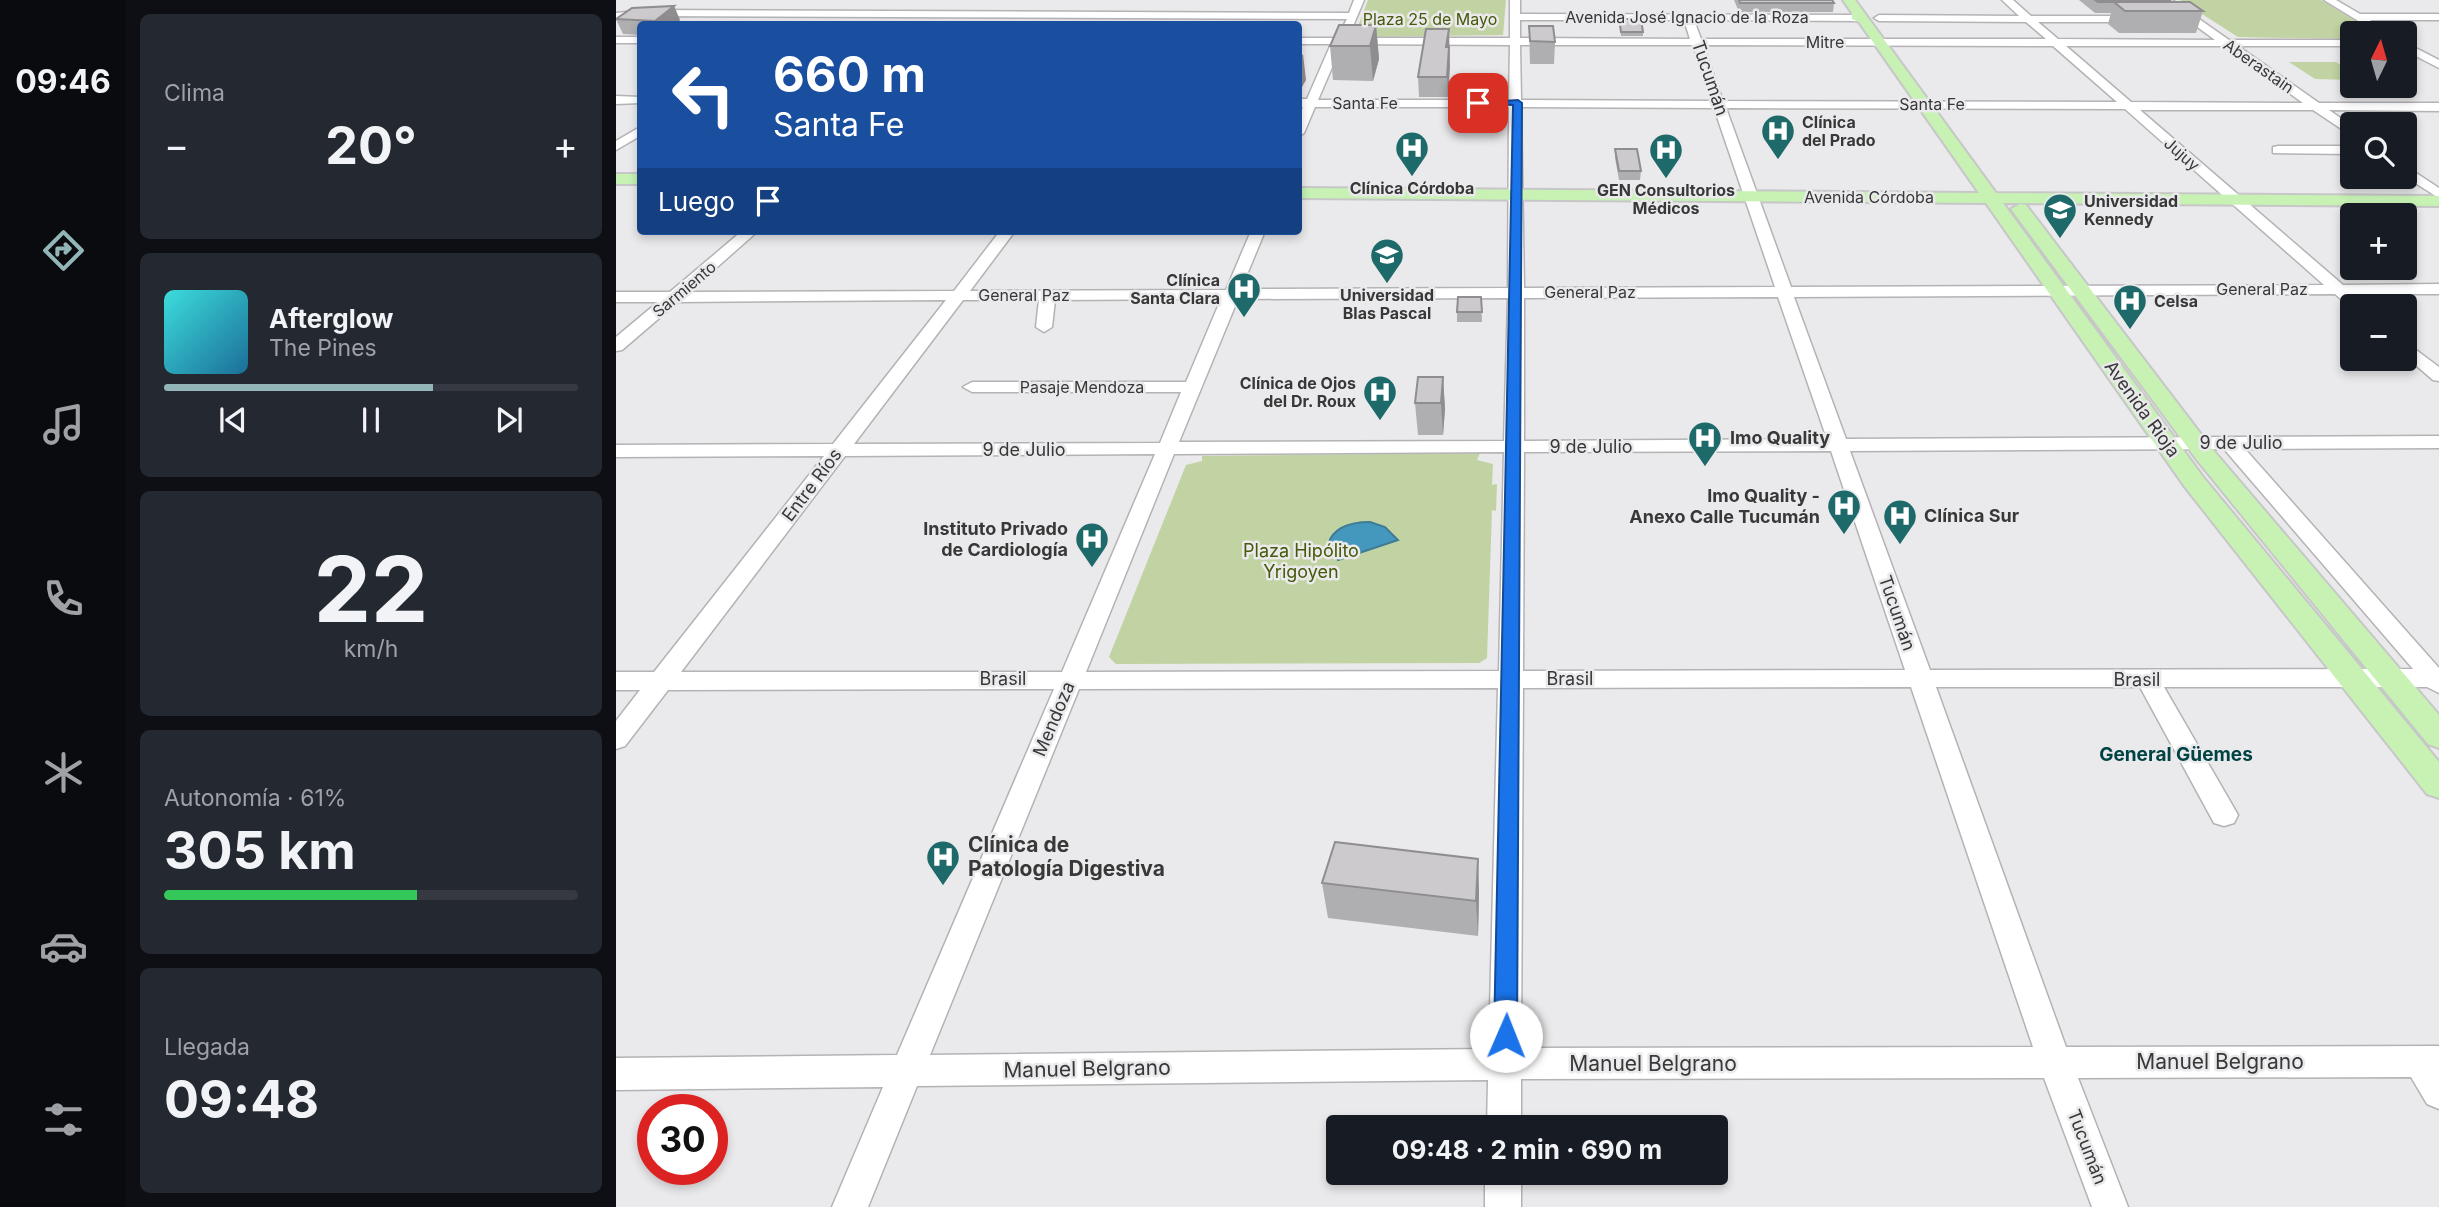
<!DOCTYPE html>
<html lang="es">
<meta charset="utf-8">
<style>
:root{--surface:#171b24;--page:#242831;--text:#f1f3f6;--muted:#9ea1a6;--line:#363941;--accent:#92b5b7}
body{margin:0;font-family:Inter,sans-serif;background:var(--page);color:var(--text);height:100vh;display:flex;flex-direction:column;font-size:26px;white-space:nowrap}
*{box-sizing:border-box;margin:0}
p{font-size:23px;color:var(--muted)}
.icon{flex:none;width:38px;height:38px;fill:none;stroke:currentColor;stroke-width:2;stroke-linecap:round;stroke-linejoin:round}
.map{position:relative;flex:1;overflow:hidden}
.panel{display:flex;flex-direction:column;gap:14px;padding:14px;background:#0d0f14;width:490px}
.panel>*{flex:none}
.hud{position:absolute;left:21px;top:21px;width:665px;height:214px;border-radius:7px;box-shadow:0 4px 10px #0003;background:#1a4fa0;color:#fff;overflow:hidden}
.needle{width:46px;rotate:5deg}
.tools{position:absolute;left:1724px;top:21px;display:grid;gap:14px}
.tools a{display:grid;place-items:center;width:77px;height:77px;border-radius:7px;background:var(--surface);box-shadow:0 4px 10px #0003;font-size:35px}
.speed{position:absolute;left:21px;top:1094px;display:flex;gap:14px;font-size:35px;font-weight:700;text-align:center}
.speed>*{display:grid;place-content:center;width:91px;height:91px;border-radius:50%;background:var(--surface);box-shadow:0 4px 10px #0003;line-height:1}
.speed .limit{border:10px solid #d22;background:#fff;color:#111}
.pin{position:absolute;display:grid;place-items:center;width:60px;height:60px;color:#fff;margin:-30px;border-radius:14px;box-shadow:0 4px 10px #0006}
.me{position:absolute;width:77px;margin:-38px;rotate:1deg;stroke-linejoin:round;filter:drop-shadow(0 0 5px #0008)}
.turn{display:flex;align-items:center;gap:24px;height:147px;padding:0 21px;font-size:32px}
.turn .icon{width:91px;height:91px;stroke-width:2.5}
.turn b{display:block;font-size:49px;line-height:60px}
.then{display:flex;align-items:center;height:66px;padding:0 21px;background:#0003;gap:14px;font-size:26px}
.big{font-size:52px;font-weight:700;line-height:1.1}
.panel .tile{flex:1;display:flex;flex-direction:column;justify-content:center;gap:10px;min-width:0;padding:0 24px;border-radius:10px;background:var(--page)}
.panel .dial{align-items:center;gap:0}
.dial b{font-size:91px;line-height:1}
.song{display:flex;align-items:center;gap:21px}
.cover{width:84px;height:84px;border-radius:10px;background:linear-gradient(135deg,hsl(180 70% 55%),hsl(200 70% 35%))}
.played{height:7px;border-radius:4px;background:linear-gradient(90deg,var(--accent) 65%,var(--line) 65%)}
.keys{display:flex;justify-content:space-around;direction:ltr}
.heat{display:flex;justify-content:space-between;align-items:center;font-size:38px;direction:ltr}
.charge{height:10px;border-radius:5px;background:linear-gradient(90deg,#34c759 61%,var(--line) 0)}
.trip{position:absolute;left:710px;top:1115px;width:402px;height:70px;border-radius:7px;background:var(--surface);box-shadow:0 4px 10px #0003;font-weight:700;line-height:70px;text-align:center}
main{display:flex;flex:1;min-height:0}
.menu{display:flex;flex-direction:column;width:126px;justify-content:space-around;align-items:center;background:#090b0e;color:var(--muted)}
.menu .icon{width:49px;height:49px}
.menu .active{color:var(--accent)}
.menu b{font-size:32px;color:var(--text)}
.map>svg:first-child{display:block}
.green{fill:#c1d3a2}
.water{fill:#4498be;stroke:#407b96;stroke-width:2}
.lines{fill:none;stroke-linecap:round;stroke-linejoin:round}
.minor-casing{stroke:#b4b2b5;stroke-width:3}
.major-casing{stroke:#c7c7c8;stroke-width:4}
.minor{fill:#fff;fill-rule:evenodd}
.major{fill:#c7f2b4;fill-rule:evenodd}
.wall{fill:#afaeb0}
.shaded-wall{fill:#8f8d90}
.building{fill:#cccacd;stroke:#8f8d90;stroke-width:2}
.route{fill:#1a73e8;stroke:#114b97;stroke-width:2}
.labels{text-anchor:middle;stroke-width:5;stroke-linejoin:round;paint-order:stroke}
.far-street-label{font-size:16px;fill:#383839;stroke:#eae9eb}
.far-park-label{font-size:16px;fill:#455909;stroke:#eae9eb}
.far-poi-label{font-size:16px;font-weight:bold;fill:#383839;stroke:#eae9eb;text-anchor:start}
.street-label{font-size:18px;fill:#383839;stroke:#eae9eb}
.poi-label{font-size:18px;font-weight:bold;fill:#383839;stroke:#eae9eb;text-anchor:start}
.park-label{font-size:18px;fill:#455909;stroke:#eae9eb}
.neighbourhood-label{font-size:19px;font-weight:bold;fill:#004344;stroke:#eae9eb}
.near-poi-label{font-size:21px;font-weight:bold;fill:#383839;stroke:#eae9eb;text-anchor:start}
.near-street-label{font-size:21px;fill:#383839;stroke:#eae9eb}
</style>
<main>
<nav class="menu">
<b>09:46</b>
<svg class="icon active" aria-label="directions" viewBox="0 0 24 24"><path d="M12 3l9 9-9 9-9-9zM9 14v-3h6M13 9l2 2-2 2"/></svg>
<svg class="icon" aria-label="music" viewBox="0 0 24 24"><path d="M9 18V5l10-2v13"/><circle cx="6" cy="18" r="3"/><circle cx="16" cy="16" r="3"/></svg>
<svg class="icon" aria-label="phone" viewBox="0 0 24 24"><path d="M5 4h4l2 5-3 2q2 4 5 5l2-3 5 2v4C11 20 4 13 5 4z"/></svg>
<svg class="icon" aria-label="climate" viewBox="0 0 24 24"><path d="M12 3v18M4 7l16 10M4 17L20 7"/></svg>
<svg class="icon" aria-label="car" viewBox="0 0 24 24"><path d="M5 17H2v-5l4-1 3-4h7l3 4 3 1v5h-3M9 17h6M6 11h13"/><circle cx="7" cy="17" r="2"/><circle cx="17" cy="17" r="2"/></svg>
<svg class="icon" aria-label="filters" viewBox="0 0 24 24"><path d="M4 7h16M4 17h16"/><circle cx="9" cy="7" r="2"/><circle cx="15" cy="17" r="2"/></svg>
</nav>
<section class="panel">
<div class="tile"><p>Clima</p>
<div class="heat"><a>−</a><b class="big">20°</b><a>+</a></div>
</div>
<div class="tile">
<div class="song"><i class="cover"></i><div><b>Afterglow</b><p>The Pines</p></div></div>
<div class="played"></div>
<div class="keys"><svg class="icon" aria-label="previous" viewBox="0 0 24 24"><path d="M18 5L8 12l10 7zM5 5v14"/></svg><svg class="icon" aria-label="pause" viewBox="0 0 24 24"><path d="M8 5v14M16 5v14"/></svg><svg class="icon" aria-label="next" viewBox="0 0 24 24"><path d="M6 5l10 7-10 7zM19 5v14"/></svg></div>
</div>
<div class="tile dial"><b>22</b><p>km/h</p></div>
<div class="tile"><p>Autonomía · 61%</p><b class="big">305 km</b><div class="charge"></div></div>
<div class="tile"><p>Llegada</p><b class="big">09:48</b></div>
</section>
<div class="map">
<svg width="1823" height="1207" viewBox="0 0 1823 1207">
<rect width="100%" height="100%" fill="#eae9eb"/>
<!-- green -->
<path class="green" d="M752,0H890L887,35L746,37L739,34Z
M1564,0H1705L1759,33H1736V39L1622,37Z
M1673,62H1720L1736,72V80L1699,79Z
M864,453L861,460L877,464L876,485L881,484L880,511L876,510L871,658L863,663L500,664L493,657L570,465L586,461V456Z"/>
<!-- water -->
<path class="water" d="M754,522L769,527L782,540L722,560L712,544C718,526 737,522 754,522Z"/>
<g class="lines">
<!-- minor casing -->
<g class="minor-casing">
<path id="minor" d="M738,0H748L732,38H894V0H904V14L1243,15L1248,18L1243,21L1078,20L1085,39H1430L1410,22L1263,21L1258,18L1263,15L1403,16L1386,0H1397L1415,16H1523L1528,19L1523,22H1422L1442,39L1599,40L1545,0H1556L1613,40H1736V46H1622L1703,103H1823V111L1713,110L1736,126V136L1697,110H1524L1727,285L1823,284V294H1738L1750,306H1736V309L1719,294L1178,297L1230,439L1823,436V448L1629,449L1823,668V693L1811,687H1548L1622,815L1618,823L1608,826L1598,823L1524,687H1320L1450,1047L1823,1046V1109L1811,1104L1795,1077L1462,1078L1512,1207H1476L1428,1078L905,1079V1127H871L872,1080L301,1086L252,1207H216L267,1087L0,1090V1058L281,1055L438,689L52,690L9,746L0,749V721L24,690H0V672H38L208,456L0,457V445L217,444L330,300L62,302L6,350L0,351V337L42,302H0V292H54L126,231H142L73,292L338,291L384,231H399L354,291L610,290L635,231H649L625,289L892,288L893,107H699L688,133L682,137V118L687,107H682V99H691L715,44H682V38H721L731,19L31,16L0,19V13L31,10L733,13ZM904,20H1068L1074,39L904,38ZM726,44L894,45L893,100H702ZM904,45H1077L1096,101L905,100ZM1087,45L1437,46L1501,102L1107,101ZM1450,46H1608L1687,103L1515,102ZM905,107L1098,108L1159,287L908,288ZM1110,108L1509,109L1708,285L1175,287ZM1162,297L1211,439L908,441V298ZM892,298L888,441L563,442L622,299ZM605,299L570,382H356L347,387L356,392H565L544,443L238,444L347,300H423L420,327L428,332L436,327L439,300ZM1608,449L1797,669L1314,670L1234,451ZM1215,451L1289,670L907,671L908,452ZM888,452L883,671L470,672L558,454ZM539,454L446,672H65L229,456ZM1295,687L1417,1047L905,1048L907,688ZM882,688L873,1049L314,1055L463,689Z
M1708,0H1720L1744,14H1823V20H1754L1774,33H1762Z
M0,37H24V43H0Z
M1788,42L1823,60V68L1788,50Z
M0,96L24,97V103L0,104Z
M24,127V136L0,150V141Z
M1662,146H1736V154L1657,153V147Z
M1788,165L1823,188V198L1788,176Z
M1788,341L1823,367V381L1817,380L1788,355Z
M869,1172H905V1207H869Z"/>
</g>
<!-- major casing -->
<g class="major-casing">
<path id="major" d="M1227,0H1239L1380,193L1823,196V206L1387,203L1587,477L1823,762V798L1811,794L1569,487L1370,203L682,198V188L1363,193L1243,22L1236,19V13Z
M0,174H24V184H0Z
M1404,204L1410,205L1597,450L1823,715V748L1812,744L1581,460L1395,209Z"/>
</g>
<!-- minor -->
<use href="#minor" class="minor"/>
<!-- major -->
<use href="#major" class="major"/>
</g>
<!-- wall -->
<path class="wall" d="M1118,0H1216L1218,3L1217,12H1123Z
M1463,0H1553L1556,2L1587,11L1580,33H1503L1492,24L1495,13H1479Z
M58,6L64,20L59,24H24V35L7,34L0,19Z
M1003,19L1027,32V36H1005Z
M760,25L763,59L757,81L717,80L714,46Z
M913,26L939,42L938,64H914Z
M834,47L832,97H803L802,77Z
M999,149L1025,171L1024,180H1003L999,158Z
M865,297L866,322H841V312Z
M827,377L829,409L827,435H802L799,403Z
M862,859L863,894L862,936L712,918L706,883Z"/>
<!-- shaded-wall -->
<path class="shaded-wall" d="M58,6L64,20L59,24H40L39,21Z
M760,25L763,59L757,81L754,46Z
M833,29L834,67L832,97L830,47Z
M687,54L690,80L682,94V61Z
M827,377L829,409L827,435L825,403Z
M862,859L863,894L862,936L860,901Z"/>
<!-- building -->
<path class="building" d="M1123,0H1216L1218,3H1124Z
M1479,0H1553L1556,2H1482Z
M1498,2H1574L1587,11H1509Z
M58,6L39,21L0,19L16,8Z
M1003,19H1025L1027,32H1005Z
M626,23H646L645,24H625Z
M723,25H760L754,46H714Z
M913,26H937L939,42L914,41Z
M810,29H833L830,47H833L831,77H802Z
M999,149H1021L1025,171H1003Z
M842,297H865L866,312H841Z
M802,377H827L825,403H799Z
M719,842L862,859L860,901L706,883Z"/>
<!-- route -->
<path class="route" d="M902,100L906,103L901,1036L898,1044L890,1047L882,1044L878,1036L897,105L858,103Z"/>
<!-- icons -->
<defs>
<g id="hospital-pin" transform="scale(1.75)"><path d="M0 17L-7.5 6A9.5 9.5 0 1 1 7.5 6Z" fill="#1e6a6b" stroke="#eae9eb"/><path d="M-5-5h3v3.5h4V-5h3V5h-3V1.5h-4V5h-3Z" fill="#fff"/></g>
<g id="university-pin" transform="scale(1.75)"><path d="M0 17L-7.5 6A9.5 9.5 0 1 1 7.5 6Z" fill="#1e6a6b" stroke="#eae9eb"/><path d="M0-5L7-2L0 1L-7-2ZM-4 1L0 2.5L4 1V4Q0 6-4 4Z" fill="#fff"/></g>
</defs>
<g fill-rule="evenodd">
<use href="#hospital-pin" x="1162" y="131"/>
<use href="#hospital-pin" x="796" y="148"/>
<use href="#hospital-pin" x="1050" y="150"/>
<use href="#university-pin" x="1444" y="210"/>
<use href="#university-pin" x="771" y="255"/>
<use href="#hospital-pin" x="628" y="289"/>
<use href="#hospital-pin" x="1514" y="301"/>
<use href="#hospital-pin" x="764" y="392"/>
<use href="#hospital-pin" x="1089" y="438"/>
<use href="#hospital-pin" x="1228" y="506"/>
<use href="#hospital-pin" x="1284" y="516"/>
<use href="#hospital-pin" x="476" y="539"/>
<use href="#hospital-pin" x="327" y="857"/>
</g>
<g class="labels">
<!-- far-street labels -->
<g class="far-street-label">
<text x="1071" y="23">Avenida José Ignacio de la Roza</text>
<text x="1209" y="48">Mitre</text>
<text transform="translate(1643 66) rotate(35)" y="6">Aberastain</text>
<text x="749" y="109">Santa Fe</text>
<text x="1316" y="110">Santa Fe</text>
<text transform="translate(1566 154) rotate(41)" y="6">Jujuy</text>
<text x="1253" y="203">Avenida Córdoba</text>
<text transform="translate(68 289) rotate(-40)" y="6">Sarmiento</text>
<text x="1646" y="295">General Paz</text>
<text x="974" y="298">General Paz</text>
<text x="408" y="301">General Paz</text>
<text x="466" y="393">Pasaje Mendoza</text>
</g>
<!-- far-park labels -->
<g class="far-park-label">
<text x="814" y="25">Plaza 25 de Mayo</text>
</g>
<!-- far-poi labels -->
<g class="far-poi-label">
<text x="1186" y="128">Clínica<tspan x="1186" dy="18">del Prado</tspan></text>
<text x="796" y="194" text-anchor="middle">Clínica Córdoba</text>
<text x="1050" y="196" text-anchor="middle">GEN Consultorios<tspan x="1050" dy="18">Médicos</tspan></text>
<text x="1468" y="207">Universidad<tspan x="1468" dy="18">Kennedy</tspan></text>
<text x="604" y="286" text-anchor="end">Clínica<tspan x="604" dy="18">Santa Clara</tspan></text>
<text x="771" y="301" text-anchor="middle">Universidad<tspan x="771" dy="18">Blas Pascal</tspan></text>
<text x="1538" y="307">Celsa</text>
<text x="740" y="389" text-anchor="end">Clínica de Ojos<tspan x="740" dy="18">del Dr. Roux</tspan></text>
</g>
<!-- street labels -->
<g class="street-label">
<text transform="translate(1094 78) rotate(71)" y="6">Tucumán</text>
<text transform="translate(1526 409) rotate(54)" y="6">Avenida Rioja</text>
<text x="1625" y="449">9 de Julio</text>
<text x="975" y="453">9 de Julio</text>
<text x="408" y="456">9 de Julio</text>
<text transform="translate(196 485) rotate(-53)" y="6">Entre Ríos</text>
<text transform="translate(1281 613) rotate(71)" y="6">Tucumán</text>
<text x="387" y="685">Brasil</text>
<text x="954" y="685">Brasil</text>
<text x="1521" y="686">Brasil</text>
<text transform="translate(438 719) rotate(-67)" y="6">Mendoza</text>
<text transform="translate(1471 1147) rotate(69)" y="6">Tucumán</text>
</g>
<!-- poi labels -->
<g class="poi-label">
<text x="1114" y="444">Imo Quality</text>
<text x="1204" y="502" text-anchor="end">Imo Quality -<tspan x="1204" dy="21">Anexo Calle Tucumán</tspan></text>
<text x="1308" y="522">Clínica Sur</text>
<text x="452" y="535" text-anchor="end">Instituto Privado<tspan x="452" dy="21">de Cardiología</tspan></text>
</g>
<!-- park labels -->
<g class="park-label">
<text x="685" y="557">Plaza Hipólito<tspan x="685" dy="21">Yrigoyen</tspan></text>
</g>
<!-- neighbourhood labels -->
<g class="neighbourhood-label">
<text x="1560" y="761">General Güemes</text>
</g>
<!-- near-poi labels -->
<g class="near-poi-label">
<text x="352" y="852">Clínica de<tspan x="352" dy="24">Patología Digestiva</tspan></text>
</g>
<!-- near-street labels -->
<g class="near-street-label">
<text x="1604" y="1069">Manuel Belgrano</text>
<text x="1037" y="1071">Manuel Belgrano</text>
<text transform="translate(471 1069) rotate(-1)" y="7">Manuel Belgrano</text>
</g>
</g>
</svg>
<div class="tools">
<a><svg class="needle" viewBox="-14 -14 28 28"><path d="M0-13l5 13h-10z" fill="#e53935"/><path d="M0 13l5-13h-10z" fill="#9ea1a6"/></svg></a>
<a><svg class="icon" aria-label="search" viewBox="0 0 24 24"><circle cx="10" cy="10" r="6"/><path d="M15 15l6 6"/></svg></a>
<a>+</a>
<a>−</a>
</div>
<div class="speed"><div class="limit">30</div></div>
<div class="pin" style="left:862px;top:103px;background:#d93025"><svg class="icon" aria-label="arrive" viewBox="0 0 24 24"><path d="M6 21V4h12l-3 4 3 4H6"/></svg></div>
<svg class="me" style="left:890px;top:1036px" viewBox="-20 -20 40 40"><circle r="19" fill="#fff"/><path d="M0-13L10 11 0 6-10 11z" fill="#1a73e8"/></svg>
<div class="trip">09:48 · 2 min · 690 m</div>
<div class="hud">
<div class="turn"><svg class="icon" aria-label="left" viewBox="0 0 24 24"><path d="M17 20v-9H6M10 6l-5 5 5 5"/></svg><div><b>660 m</b>Santa Fe</div></div>
<div class="then">Luego<svg class="icon" aria-label="arrive" viewBox="0 0 24 24"><path d="M6 21V4h12l-3 4 3 4H6"/></svg></div>
</div>
</div>
</main>
